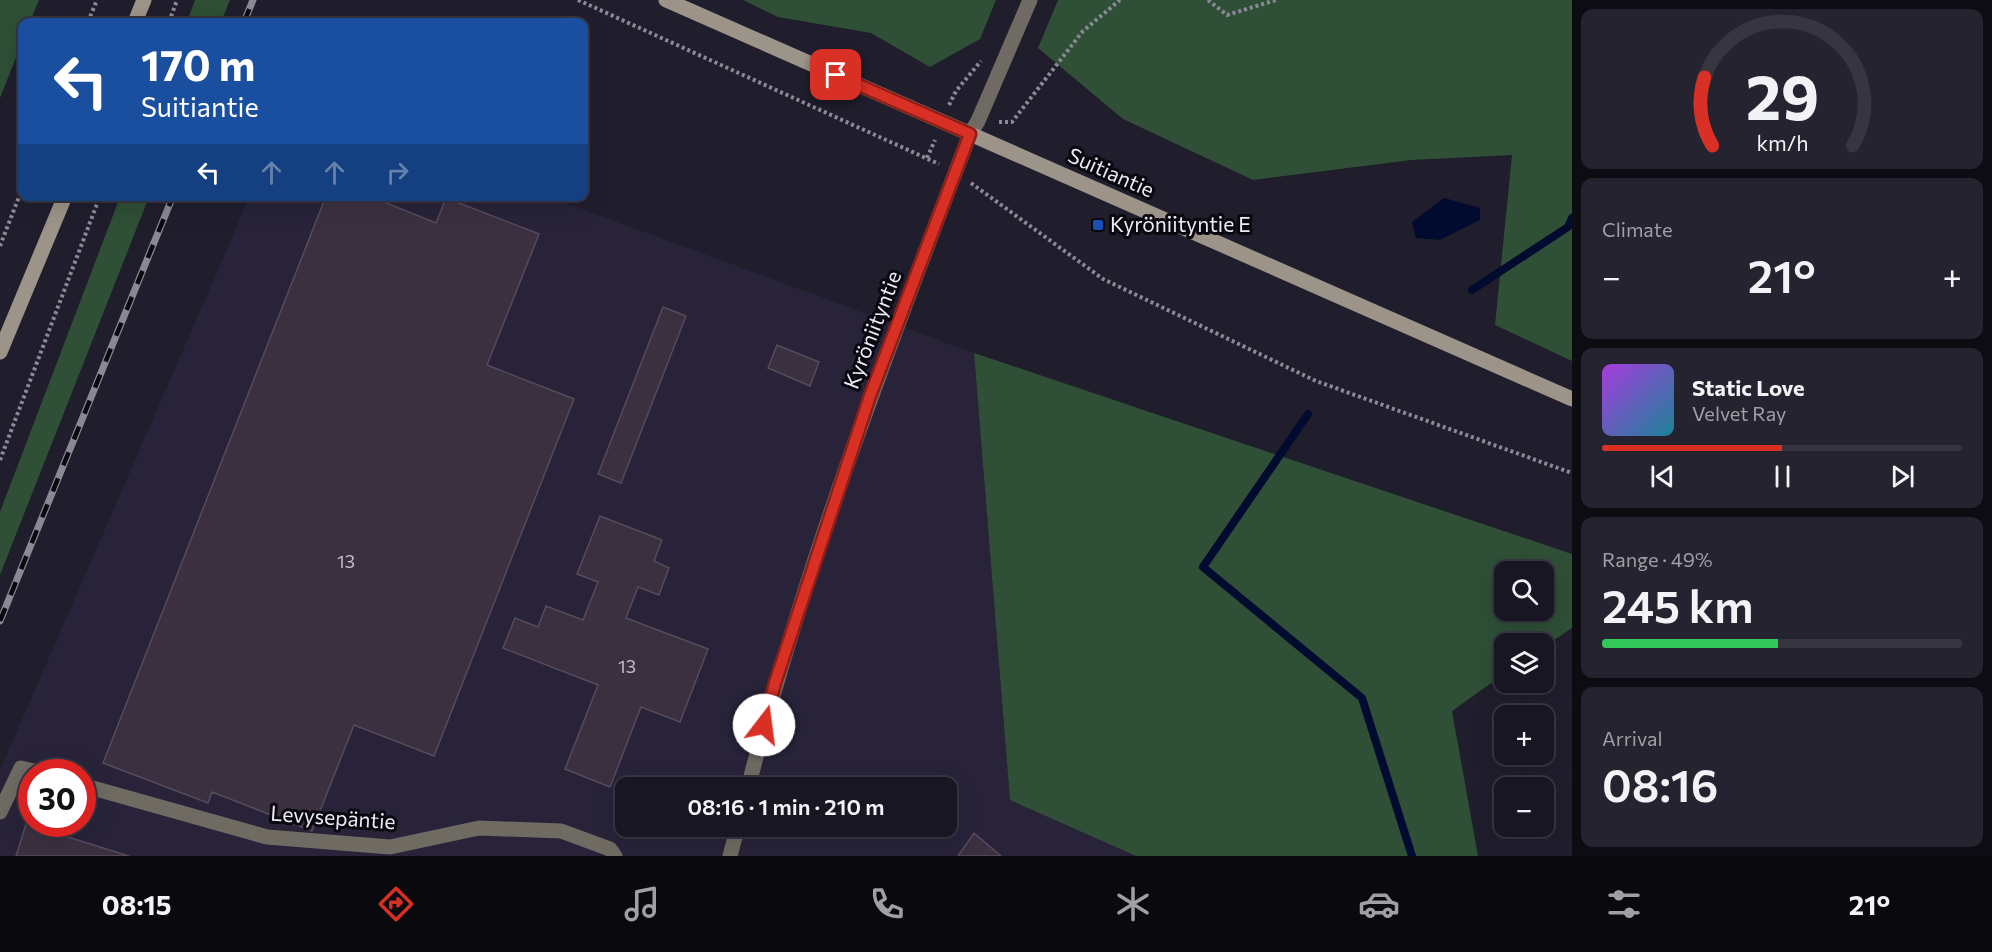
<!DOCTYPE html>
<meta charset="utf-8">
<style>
:root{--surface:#181622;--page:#25232f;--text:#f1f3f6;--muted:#9f9fa5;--line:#363540;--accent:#d93025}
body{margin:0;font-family:Commissioner,sans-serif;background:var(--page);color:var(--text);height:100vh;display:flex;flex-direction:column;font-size:22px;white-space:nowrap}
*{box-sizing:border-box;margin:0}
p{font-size:20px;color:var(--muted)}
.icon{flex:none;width:33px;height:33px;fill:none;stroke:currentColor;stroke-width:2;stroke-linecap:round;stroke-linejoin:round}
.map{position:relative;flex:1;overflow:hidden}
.side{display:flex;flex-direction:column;gap:9px;padding:9px;background:#0d0c13;width:420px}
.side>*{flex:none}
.top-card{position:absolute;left:18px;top:18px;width:570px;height:183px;border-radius:12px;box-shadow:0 6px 24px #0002,0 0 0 2px var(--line);background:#1a4fa0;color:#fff;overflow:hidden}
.tools{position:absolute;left:1494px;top:561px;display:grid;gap:12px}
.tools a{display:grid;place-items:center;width:60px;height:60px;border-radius:12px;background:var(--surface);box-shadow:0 6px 24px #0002,0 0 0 2px var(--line);font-size:30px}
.speed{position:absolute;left:18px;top:759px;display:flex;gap:12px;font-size:30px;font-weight:700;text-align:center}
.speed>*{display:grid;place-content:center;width:78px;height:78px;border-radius:50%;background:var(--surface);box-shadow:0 6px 24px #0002,0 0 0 2px var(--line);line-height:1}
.speed .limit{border:9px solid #d22;background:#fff;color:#111}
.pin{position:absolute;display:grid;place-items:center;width:51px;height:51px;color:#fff;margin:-26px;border-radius:12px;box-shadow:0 3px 9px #0006}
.me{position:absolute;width:66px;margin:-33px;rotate:15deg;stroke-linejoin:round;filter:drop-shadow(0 0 4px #0008)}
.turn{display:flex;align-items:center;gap:21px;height:126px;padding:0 24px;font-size:27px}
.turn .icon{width:78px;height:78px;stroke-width:2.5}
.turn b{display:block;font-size:42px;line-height:51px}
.lanes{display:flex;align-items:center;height:57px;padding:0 24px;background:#0003;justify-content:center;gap:30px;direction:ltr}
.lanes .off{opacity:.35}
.big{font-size:45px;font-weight:600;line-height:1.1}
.side .tile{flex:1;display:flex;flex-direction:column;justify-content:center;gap:9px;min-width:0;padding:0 21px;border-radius:12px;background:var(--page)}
.side .dial{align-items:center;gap:0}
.dial svg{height:156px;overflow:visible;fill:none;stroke:var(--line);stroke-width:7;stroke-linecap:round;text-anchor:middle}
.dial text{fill:var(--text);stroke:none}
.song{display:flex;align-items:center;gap:18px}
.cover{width:72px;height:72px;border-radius:9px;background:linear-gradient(135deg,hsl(280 70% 55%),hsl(190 70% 35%))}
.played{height:6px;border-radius:3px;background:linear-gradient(90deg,var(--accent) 50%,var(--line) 50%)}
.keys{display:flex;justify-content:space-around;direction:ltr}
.heat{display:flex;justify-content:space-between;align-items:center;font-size:33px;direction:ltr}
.charge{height:9px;border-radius:4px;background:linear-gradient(90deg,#34c759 49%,var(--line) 0)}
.trip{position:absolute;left:615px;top:777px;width:342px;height:60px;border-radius:12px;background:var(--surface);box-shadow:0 6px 24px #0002,0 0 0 2px var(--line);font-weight:600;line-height:60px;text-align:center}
.dock{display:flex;height:96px;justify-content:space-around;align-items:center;background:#0a090e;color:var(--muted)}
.dock .icon{width:42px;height:42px}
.dock .on{color:var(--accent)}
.dock b{font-size:27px;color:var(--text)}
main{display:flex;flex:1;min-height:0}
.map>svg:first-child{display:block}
.built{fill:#282339;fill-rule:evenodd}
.green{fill:#2f4f36;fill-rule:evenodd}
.water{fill:#000b2f}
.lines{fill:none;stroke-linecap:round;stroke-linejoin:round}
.stream{stroke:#000b2f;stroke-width:8}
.building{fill:#3b3040;stroke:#564b5c;stroke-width:1.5}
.path{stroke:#8c8a98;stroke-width:4;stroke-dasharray:3 3;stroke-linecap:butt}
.street{stroke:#6f6a62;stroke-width:15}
.secondary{stroke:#9c9488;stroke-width:15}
.rail-casing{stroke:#8b8896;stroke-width:7}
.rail{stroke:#0a080f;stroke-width:4.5;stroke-dasharray:14;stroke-linecap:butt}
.route-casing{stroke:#8d1f18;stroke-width:15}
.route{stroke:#d93025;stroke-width:10}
.transit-dot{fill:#1a4fb4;stroke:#0a080f;stroke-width:2}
.labels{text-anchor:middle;stroke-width:6;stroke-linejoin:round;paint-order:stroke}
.number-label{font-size:18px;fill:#c0bcc8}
.street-label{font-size:21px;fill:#eceaf6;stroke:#0a080f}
.poi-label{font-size:21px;fill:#eceaf6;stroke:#0a080f;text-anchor:start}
</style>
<main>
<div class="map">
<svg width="1572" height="856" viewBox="0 0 1572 856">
<rect width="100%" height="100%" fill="#201d2d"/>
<!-- built -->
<path class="built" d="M250,196L549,197L974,353L1010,799L1136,856H0V770ZM32,772H82V824H32ZM626,788H946V826H626Z"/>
<!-- green -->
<path class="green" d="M0,0H39L30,22H22V42L0,98Z
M195,0H230L221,22H187Z
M743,0H996L980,39L930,67L871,33L778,17Z
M1058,0H1572V361L1495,325L1512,155L1411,160L1253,180L1123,119L1038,48Z
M120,197H149L0,575V512Z
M974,353L1572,554V628L1544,647V644H1504V674L1452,711L1478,856H1136L1010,800ZM1504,572H1544V610H1504Z"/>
<!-- water -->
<path class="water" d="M1444,198L1480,208V220L1440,240L1416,238L1412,222Z"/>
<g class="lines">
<!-- stream -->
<path class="stream" d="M1472,290L1568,227L1572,218
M1308,414L1203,567L1362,698L1412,856"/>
</g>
<!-- building -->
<path class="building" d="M326,196H369L436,223L446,198L539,234L487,365L574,399L434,756L354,725L312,831L212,792L208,803L103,763Z
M663,307L686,316L621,483L598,474Z
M777,345L819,362L810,386L768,368Z
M600,516L662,540L654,561L669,568L659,595L638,587L626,618L708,649L680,722L641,707L610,787L565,769L598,685L503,648L515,618L538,627L546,606L583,620L598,582L577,574Z
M26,824L129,856H16Z
M974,833L1001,856H958Z"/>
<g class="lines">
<!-- path -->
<path class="path" d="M578,0L939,164
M1208,0L1227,15L1276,0
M88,22L97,0
M169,22L177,0
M949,105L956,91L981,61
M999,122H1012L1083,31L1120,0
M927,158L935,140
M971,183L1103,279L1316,381L1572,473
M0,246L22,189
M0,460L100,196"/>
<!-- street -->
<path class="street" d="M82,785L267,837L390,847L479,828L561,831L610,849L615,856
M748,788C805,564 888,349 970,134L978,121L1030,0
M0,812L21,768L38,772
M730,856L738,826"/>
<!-- secondary -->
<path class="secondary" d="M666,0L1572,399
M135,22L144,0
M0,352L65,196"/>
<!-- rail casing -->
<g class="rail-casing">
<path id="rail" d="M244,22L253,0
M0,621L173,196"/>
</g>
<!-- rail -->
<use href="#rail" class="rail"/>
</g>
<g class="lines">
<!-- route casing -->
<g class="route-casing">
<path id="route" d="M764,725L775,683L870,396L970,134L836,75"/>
</g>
<!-- route -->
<use href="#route" class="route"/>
</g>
<!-- markers -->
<rect class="transit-dot" x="1092" y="219" width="12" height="12" rx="3"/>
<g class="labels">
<!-- number labels -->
<g class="number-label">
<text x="346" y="568">13</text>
<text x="627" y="673">13</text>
</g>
<!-- street labels -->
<g class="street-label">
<text transform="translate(1111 173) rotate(24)" y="7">Suitiantie</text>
<text transform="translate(873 330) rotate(-69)" y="7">Kyröniityntie</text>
<text transform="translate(333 818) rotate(4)" y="7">Levysepäntie</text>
</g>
<!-- poi labels -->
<g class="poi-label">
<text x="1110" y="232">Kyröniityntie E</text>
</g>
</g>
</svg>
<div class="tools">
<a><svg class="icon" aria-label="search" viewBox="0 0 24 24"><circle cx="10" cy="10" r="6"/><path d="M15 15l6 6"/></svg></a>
<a><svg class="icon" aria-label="layers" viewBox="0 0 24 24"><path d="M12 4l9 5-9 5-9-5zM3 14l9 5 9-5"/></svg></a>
<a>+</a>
<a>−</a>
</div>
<div class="speed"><div class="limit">30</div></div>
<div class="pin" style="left:836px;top:75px;background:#d93025"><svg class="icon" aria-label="arrive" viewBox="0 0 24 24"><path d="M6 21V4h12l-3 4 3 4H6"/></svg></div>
<svg class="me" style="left:764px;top:725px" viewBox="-20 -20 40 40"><circle r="19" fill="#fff"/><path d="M0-13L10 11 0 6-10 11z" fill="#d93025"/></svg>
<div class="trip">08:16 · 1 min · 210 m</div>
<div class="top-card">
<div class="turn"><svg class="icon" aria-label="left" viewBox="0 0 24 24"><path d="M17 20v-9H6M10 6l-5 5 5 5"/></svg><div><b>170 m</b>Suitiantie</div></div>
<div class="lanes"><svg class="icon" aria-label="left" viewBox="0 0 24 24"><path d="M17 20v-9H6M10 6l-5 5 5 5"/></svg><svg class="icon off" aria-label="ahead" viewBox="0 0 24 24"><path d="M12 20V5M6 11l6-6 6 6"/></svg><svg class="icon off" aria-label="ahead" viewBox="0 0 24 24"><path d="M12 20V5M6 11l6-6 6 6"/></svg><svg class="icon off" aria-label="right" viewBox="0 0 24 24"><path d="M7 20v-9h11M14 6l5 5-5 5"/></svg></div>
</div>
</div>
<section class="side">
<div class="tile dial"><svg viewBox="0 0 100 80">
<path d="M14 69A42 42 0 1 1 86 69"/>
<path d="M14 69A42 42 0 0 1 10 34" stroke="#d93025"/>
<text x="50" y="56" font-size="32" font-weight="700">29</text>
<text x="50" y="72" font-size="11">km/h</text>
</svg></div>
<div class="tile"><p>Climate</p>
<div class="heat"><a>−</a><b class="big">21°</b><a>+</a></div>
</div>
<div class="tile">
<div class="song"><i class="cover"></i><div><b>Static Love</b><p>Velvet Ray</p></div></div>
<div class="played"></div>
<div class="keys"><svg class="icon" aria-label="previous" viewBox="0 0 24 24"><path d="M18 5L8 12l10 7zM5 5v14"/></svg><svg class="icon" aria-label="pause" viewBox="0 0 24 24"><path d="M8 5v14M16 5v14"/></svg><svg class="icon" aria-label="next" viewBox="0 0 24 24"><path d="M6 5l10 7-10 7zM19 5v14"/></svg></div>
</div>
<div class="tile"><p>Range · 49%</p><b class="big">245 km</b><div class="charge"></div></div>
<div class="tile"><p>Arrival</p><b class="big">08:16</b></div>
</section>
</main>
<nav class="dock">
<b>08:15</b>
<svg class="icon on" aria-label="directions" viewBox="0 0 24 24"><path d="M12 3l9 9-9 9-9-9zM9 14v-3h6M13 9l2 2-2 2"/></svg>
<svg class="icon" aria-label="music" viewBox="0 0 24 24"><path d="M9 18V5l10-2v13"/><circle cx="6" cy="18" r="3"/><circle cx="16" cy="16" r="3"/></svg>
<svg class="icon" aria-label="phone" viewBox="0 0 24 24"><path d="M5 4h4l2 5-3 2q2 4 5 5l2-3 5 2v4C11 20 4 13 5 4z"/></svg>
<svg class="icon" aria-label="climate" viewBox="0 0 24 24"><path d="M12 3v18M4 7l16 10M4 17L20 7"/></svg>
<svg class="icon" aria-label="car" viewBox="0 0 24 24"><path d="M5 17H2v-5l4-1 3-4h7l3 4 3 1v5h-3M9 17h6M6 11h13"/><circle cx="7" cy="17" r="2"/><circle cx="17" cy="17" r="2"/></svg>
<svg class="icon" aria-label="filters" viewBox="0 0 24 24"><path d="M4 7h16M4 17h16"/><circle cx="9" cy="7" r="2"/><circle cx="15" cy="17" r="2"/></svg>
<b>21°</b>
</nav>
